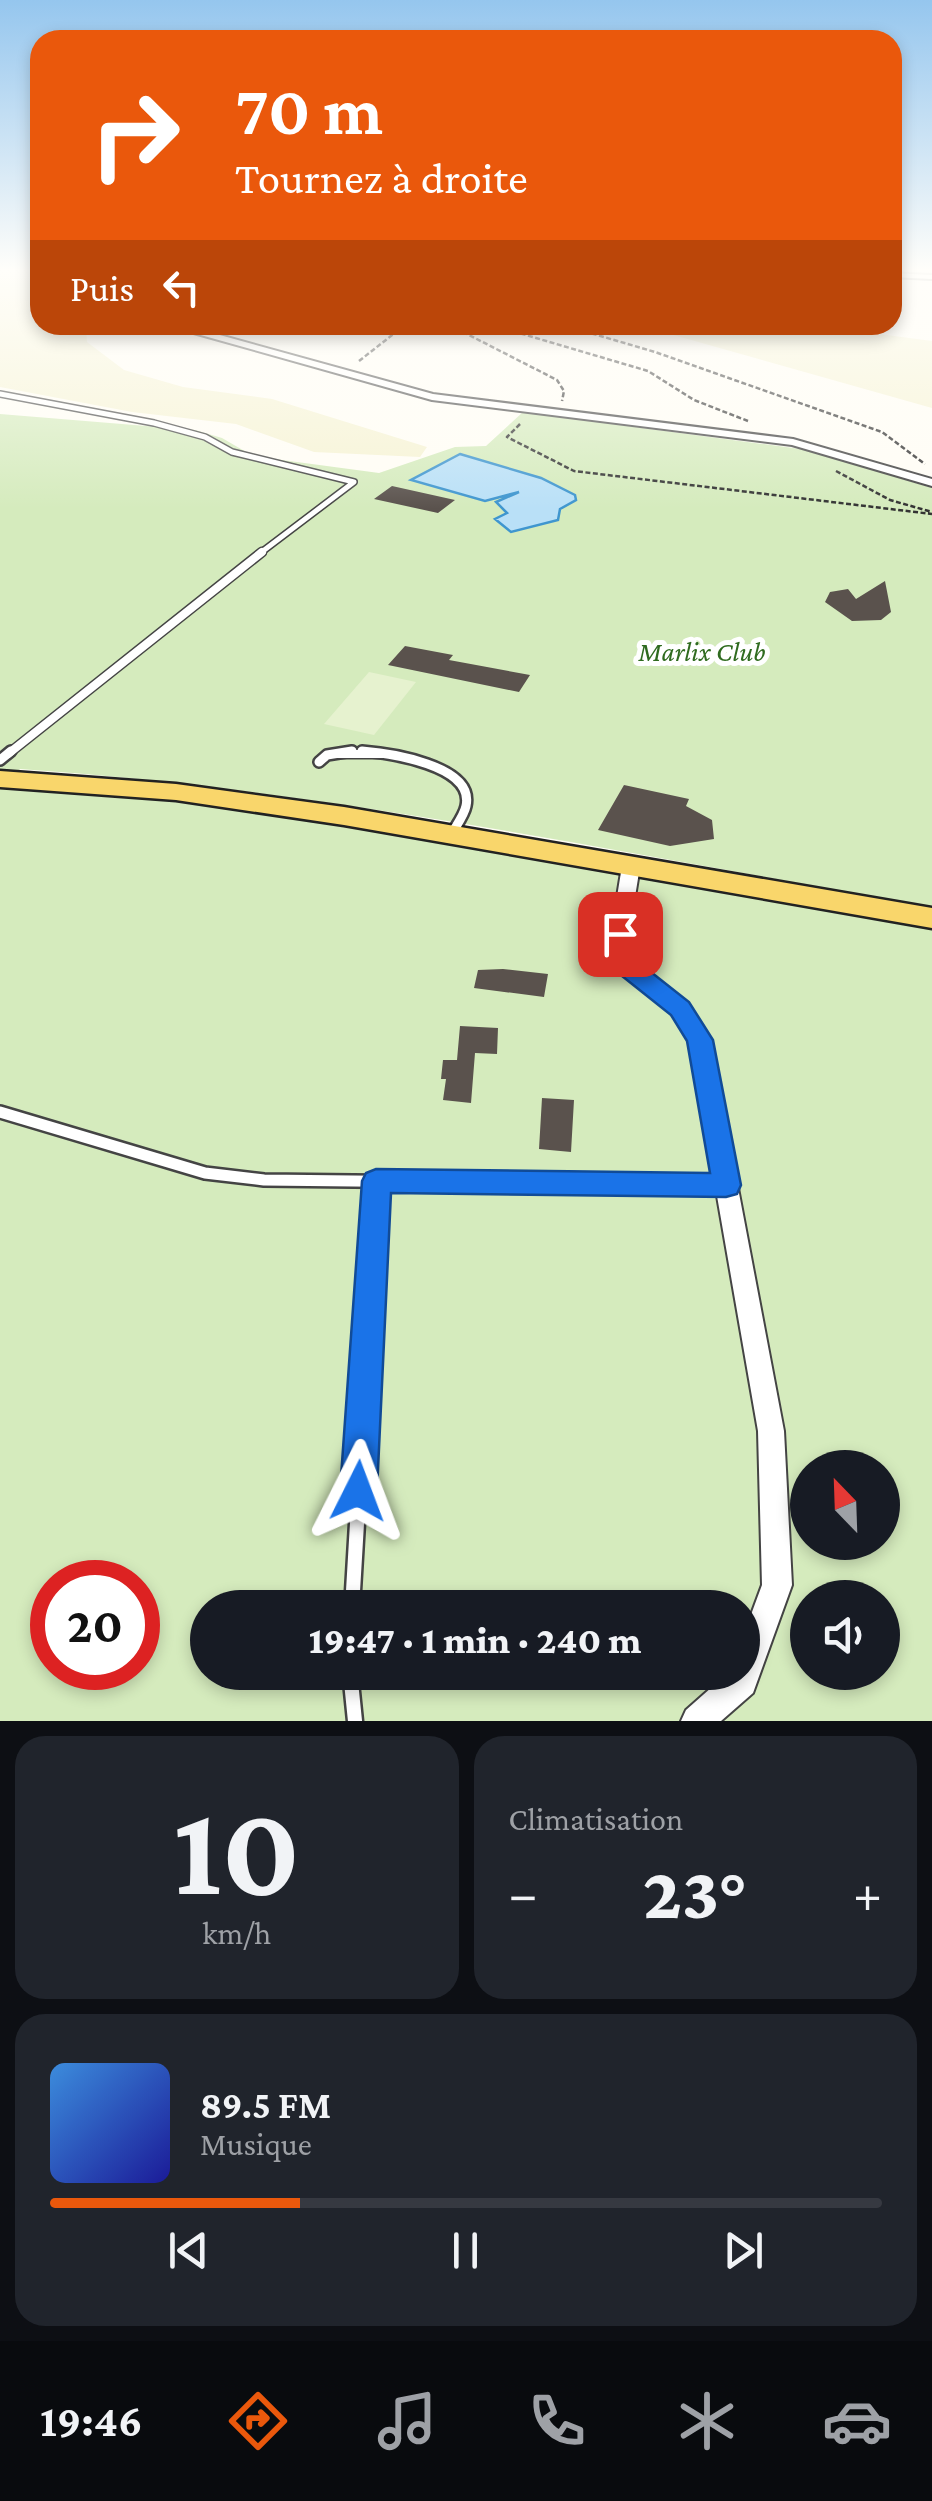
<!DOCTYPE html>
<html lang="fr">
<meta charset="utf-8">
<style>
:root{--surface:#171b24;--page:#20242c;--text:#f1f3f6;--muted:#9ea1a6;--line:#363941;--accent:#ea580c}
body{margin:0;font-family:"Crimson Pro",serif;background:var(--page);color:var(--text);height:100vh;display:flex;flex-direction:column;font-size:38px;white-space:nowrap}
*{box-sizing:border-box;margin:0}
p{font-size:32px;color:var(--muted)}
.icon{flex:none;width:55px;height:55px;fill:none;stroke:currentColor;stroke-width:2;stroke-linecap:round;stroke-linejoin:round}
.map{position:relative;height:1721px;overflow:hidden}
.side{display:flex;flex-direction:column;gap:15px;padding:15px;background:#0d0f14;flex:1}
.side>*{flex:none}
.hud{position:absolute;left:30px;top:30px;width:872px;height:305px;border-radius:30px;box-shadow:0 5px 15px #0003;background:#ea580c;color:#fff;overflow:hidden}
.needle{width:65px;rotate:337deg}
.buttons{position:absolute;left:790px;top:1450px;display:grid;gap:20px}
.buttons a{display:grid;place-items:center;width:110px;height:110px;border-radius:50%;background:var(--surface);box-shadow:0 5px 15px #0003;font-size:50px}
.speed{position:absolute;left:30px;top:1560px;display:flex;gap:20px;font-size:50px;font-weight:700;text-align:center}
.speed>*{display:grid;place-content:center;width:130px;height:130px;border-radius:50%;background:var(--surface);box-shadow:0 5px 15px #0003;line-height:1}
.speed .limit{border:15px solid #d22;background:#fff;color:#111}
.pin{position:absolute;display:grid;place-items:center;width:85px;height:85px;color:#fff;margin:-42px;border-radius:20px;box-shadow:0 5px 15px #0006}
.me{position:absolute;width:110px;margin:-55px;rotate:3deg;stroke-linejoin:round;filter:drop-shadow(0 0 8px #0008)}
.turn{display:flex;align-items:center;gap:35px;height:210px;padding:0 40px;font-size:45px}
.turn .icon{width:130px;height:130px;stroke-width:2.5}
.turn b{display:block;font-size:70px;line-height:85px}
.then{display:flex;align-items:center;height:95px;padding:0 40px;background:#0003;gap:20px;font-size:38px}
.big{font-size:75px;font-weight:800;line-height:1.1}
.side .widget{flex:1;display:flex;flex-direction:column;justify-content:center;gap:15px;min-width:0;padding:0 35px;border-radius:30px;background:var(--page)}
.side .dial{align-items:center;gap:0}
.dial b{font-size:130px;line-height:1}
.song{display:flex;align-items:center;gap:30px}
.cover{width:120px;height:120px;border-radius:15px;background:linear-gradient(135deg,hsl(210 70% 55%),hsl(240 70% 35%))}
.played{height:10px;border-radius:5px;background:linear-gradient(90deg,var(--accent) 30%,var(--line) 30%)}
.keys{display:flex;justify-content:space-around;direction:ltr}
.heat{display:flex;justify-content:space-between;align-items:center;font-size:55px;direction:ltr}
.side .tiles{flex:1;display:grid;gap:15px;grid-template-columns:1fr 1fr}
.widget:last-child{grid-column:span 2}
.trip{position:absolute;left:190px;top:1590px;width:570px;height:100px;border-radius:50px;background:var(--surface);box-shadow:0 5px 15px #0003;font-weight:800;line-height:100px;text-align:center}
.menu{display:flex;height:160px;justify-content:space-around;align-items:center;background:#090b0e;color:var(--muted)}
.menu .icon{width:70px;height:70px}
.menu .selected{color:var(--accent)}
.menu b{font-size:45px;color:var(--text)}
.map>svg:first-child{display:block}
.farmland{fill:#f6f3d4}
.green{fill:#d5ebbd;fill-rule:evenodd}
.pitch{fill:#e6f2cf}
.water{fill:#b9e0f7;stroke:#3f96cf;stroke-width:2.5}
.building{fill:#5a524d}
.lines{fill:none;stroke-linecap:round;stroke-linejoin:round}
.service-far4-casing{stroke:#444;stroke-width:8}
.service-far3-casing{stroke:#444;stroke-width:11}
.service-far2-casing{stroke:#444;stroke-width:14}
.service-far1-casing{stroke:#444;stroke-width:16}
.service-casing{stroke:#444;stroke-width:19}
.minor-casing{stroke:#444;stroke-width:4}
.primary-casing{stroke:#222;stroke-width:5}
.path{stroke:#333;stroke-width:2.5;stroke-dasharray:5 2.5;stroke-linecap:butt}
.service-far4{stroke:#fff;stroke-width:5}
.service-far3{stroke:#fff;stroke-width:8}
.service-far2{stroke:#fff;stroke-width:9}
.service-far1{stroke:#fff;stroke-width:11}
.service{stroke:#fff;stroke-width:14}
.minor{fill:#fff;fill-rule:evenodd}
.primary{fill:#f9d66b;fill-rule:evenodd}
.route{fill:#1a73e8;stroke:#114b97;stroke-width:2.5}
.labels{text-anchor:middle;stroke-width:10;stroke-linejoin:round;paint-order:stroke}
.park-label{font-size:28px;font-style:italic;fill:#2f6b1f;stroke:#fff}
</style>
<div class="map">
<svg width="932" height="1721" viewBox="0 0 932 1721">
<rect width="100%" height="100%" fill="#fffdf5"/>
<!-- farmland -->
<path class="farmland" d="M0,268H40V325H91L86,328L87,342L124,370L183,387L272,399L427,447L420,457L314,452L236,424L132,412L0,387Z
M638,325H811L932,341V408Z"/>
<!-- green -->
<path class="green" d="M523,412L808,450L932,488V907C629,854 327,790 20,769L9,779L245,801L932,918V1721H0V414L195,430L222,438L253,456L379,473L455,447L486,446ZM808,1468H882V1542H808ZM52,1582H138V1668H52ZM808,1598H882V1672H808ZM208,1608H742V1672H208Z"/>
<!-- pitch -->
<path class="pitch" d="M369,672L416,682L374,735L324,724Z"/>
<!-- water -->
<path class="water" d="M460,454L541,478L575,495L576,500L560,509L558,520L511,532L495,519L507,513L496,502L519,492L485,501L411,480Z"/>
<!-- building -->
<path class="building" d="M392,486L455,500L438,513L374,499Z
M885,581L891,612L881,620L852,621L825,602L830,592L848,589L856,599Z
M405,646L453,655L449,660L530,675L519,692L388,665Z
M624,785L689,799L686,806L712,820L714,839L670,846L598,830Z
M503,969L548,974L544,997L474,988L478,970Z
M460,1026L498,1028L497,1054L475,1053L471,1103L443,1100L446,1079H441L443,1060H457Z
M542,1098L574,1100L571,1152L539,1149Z"/>
<g class="lines">
<!-- service-far4 casing -->
<g class="service-far4-casing">
<path id="service-far4" d="M0,394L154,423L205,437L232,452L354,482L259,554"/>
</g>
<!-- service-far3 casing -->
<g class="service-far3-casing">
<path id="service-far3" d="M8,754L262,552
M333,754H386"/>
</g>
<!-- service-far2 casing -->
<g class="service-far2-casing">
<path id="service-far2" d="M362,751C388,753 475,765 466,806C464,816 455,827 451,835
M0,760L11,751
M319,762L327,755L352,751"/>
</g>
<!-- service-far1 casing -->
<g class="service-far1-casing">
<path id="service-far1" d="M0,1112L205,1173L264,1180L723,1185
M369,1323L377,1181"/>
</g>
<!-- service casing -->
<g class="service-casing">
<path id="service" d="M352,1608L369,1320
M350,1672L355,1721"/>
</g>
<!-- minor casing -->
<g class="minor-casing">
<path id="minor" d="M892,273L932,275V279L892,277Z
M190,325H198V329L433,394L793,439L932,479V486L792,445L432,400L190,332Z
M631,860L640,866L629,934L640,967L687,1004L710,1040L784,1431L792,1585L753,1693L721,1721H681L686,1710L729,1672H742V1639L762,1585L758,1431L690,1041L673,1014L621,970L611,934L622,866Z"/>
</g>
<!-- primary casing -->
<g class="primary-casing">
<path id="primary" d="M0,771L176,784L344,807L932,908V928L344,825L176,800L0,787Z"/>
</g>
<!-- path -->
<path class="path" d="M459,325L467,334L557,380L564,391L562,401
M492,325L648,371L694,400L748,421
M563,325L655,352L882,432L925,464
M359,361L405,325
M520,424L507,437L574,471L932,514
M836,471L890,500L932,512"/>
<!-- service-far4 -->
<use href="#service-far4" class="service-far4"/>
<!-- service-far3 -->
<use href="#service-far3" class="service-far3"/>
<!-- service-far2 -->
<use href="#service-far2" class="service-far2"/>
<!-- service-far1 -->
<use href="#service-far1" class="service-far1"/>
<!-- service -->
<use href="#service" class="service"/>
<!-- minor -->
<use href="#minor" class="minor"/>
<!-- primary -->
<use href="#primary" class="primary"/>
</g>
<!-- sky -->
<linearGradient id="sky" x2="0" y2="1"><stop stop-color="#95c6ee"/><stop offset="0.53" stop-color="#fffefa"/><stop offset="1" stop-color="#fffefa" stop-opacity="0"/></linearGradient>
<rect width="932" height="509" fill="url(#sky)"/>
<!-- route -->
<path class="route" d="M620,926L632,934L642,965L689,1002L713,1040L741,1185L737,1194L726,1197L391,1193L377,1491L371,1504L358,1509L346,1504L340,1491L362,1181L366,1173L376,1169L710,1173L687,1041L671,1015L622,976L608,934Z"/>
<g class="labels">
<!-- park labels -->
<g class="park-label">
<text x="702" y="661">Marlix Club</text>
</g>
</g>
</svg>
<div class="buttons">
<a><svg class="needle" viewBox="-14 -14 28 28"><path d="M0-13l5 13h-10z" fill="#e53935"/><path d="M0 13l5-13h-10z" fill="#9ea1a6"/></svg></a>
<a><svg class="icon" aria-label="sound" viewBox="0 0 24 24"><path d="M4 9h4l5-4v14l-5-4H4zM17 9q2 3 0 6"/></svg></a>
</div>
<div class="speed"><div class="limit">20</div></div>
<div class="pin" style="left:620px;top:934px;background:#d93025"><svg class="icon" aria-label="arrive" viewBox="0 0 24 24"><path d="M6 21V4h12l-3 4 3 4H6"/></svg></div>
<svg class="me" style="left:358px;top:1491px" viewBox="-20 -20 40 40"><path d="M0-17L14 15 0 8-14 15z" fill="#1a73e8" stroke="#fff" stroke-width="4"/></svg>
<div class="trip">19:47 · 1 min · 240 m</div>
<div class="hud">
<div class="turn"><svg class="icon" aria-label="right" viewBox="0 0 24 24"><path d="M7 20v-9h11M14 6l5 5-5 5"/></svg><div><b>70 m</b>Tournez à droite</div></div>
<div class="then">Puis<svg class="icon" aria-label="left" viewBox="0 0 24 24"><path d="M17 20v-9H6M10 6l-5 5 5 5"/></svg></div>
</div>
</div>
<section class="side">
<div class="tiles">
<div class="widget dial"><b>10</b><p>km/h</p></div>
<div class="widget"><p>Climatisation</p>
<div class="heat"><a>−</a><b class="big">23°</b><a>+</a></div>
</div>
<div class="widget">
<div class="song"><i class="cover"></i><div><b>89.5 FM</b><p>Musique</p></div></div>
<div class="played"></div>
<div class="keys"><svg class="icon" aria-label="previous" viewBox="0 0 24 24"><path d="M18 5L8 12l10 7zM5 5v14"/></svg><svg class="icon" aria-label="pause" viewBox="0 0 24 24"><path d="M8 5v14M16 5v14"/></svg><svg class="icon" aria-label="next" viewBox="0 0 24 24"><path d="M6 5l10 7-10 7zM19 5v14"/></svg></div>
</div>
</div>
</section>
<nav class="menu">
<b>19:46</b>
<svg class="icon selected" aria-label="directions" viewBox="0 0 24 24"><path d="M12 3l9 9-9 9-9-9zM9 14v-3h6M13 9l2 2-2 2"/></svg>
<svg class="icon" aria-label="music" viewBox="0 0 24 24"><path d="M9 18V5l10-2v13"/><circle cx="6" cy="18" r="3"/><circle cx="16" cy="16" r="3"/></svg>
<svg class="icon" aria-label="phone" viewBox="0 0 24 24"><path d="M5 4h4l2 5-3 2q2 4 5 5l2-3 5 2v4C11 20 4 13 5 4z"/></svg>
<svg class="icon" aria-label="climate" viewBox="0 0 24 24"><path d="M12 3v18M4 7l16 10M4 17L20 7"/></svg>
<svg class="icon" aria-label="car" viewBox="0 0 24 24"><path d="M5 17H2v-5l4-1 3-4h7l3 4 3 1v5h-3M9 17h6M6 11h13"/><circle cx="7" cy="17" r="2"/><circle cx="17" cy="17" r="2"/></svg>
</nav>
